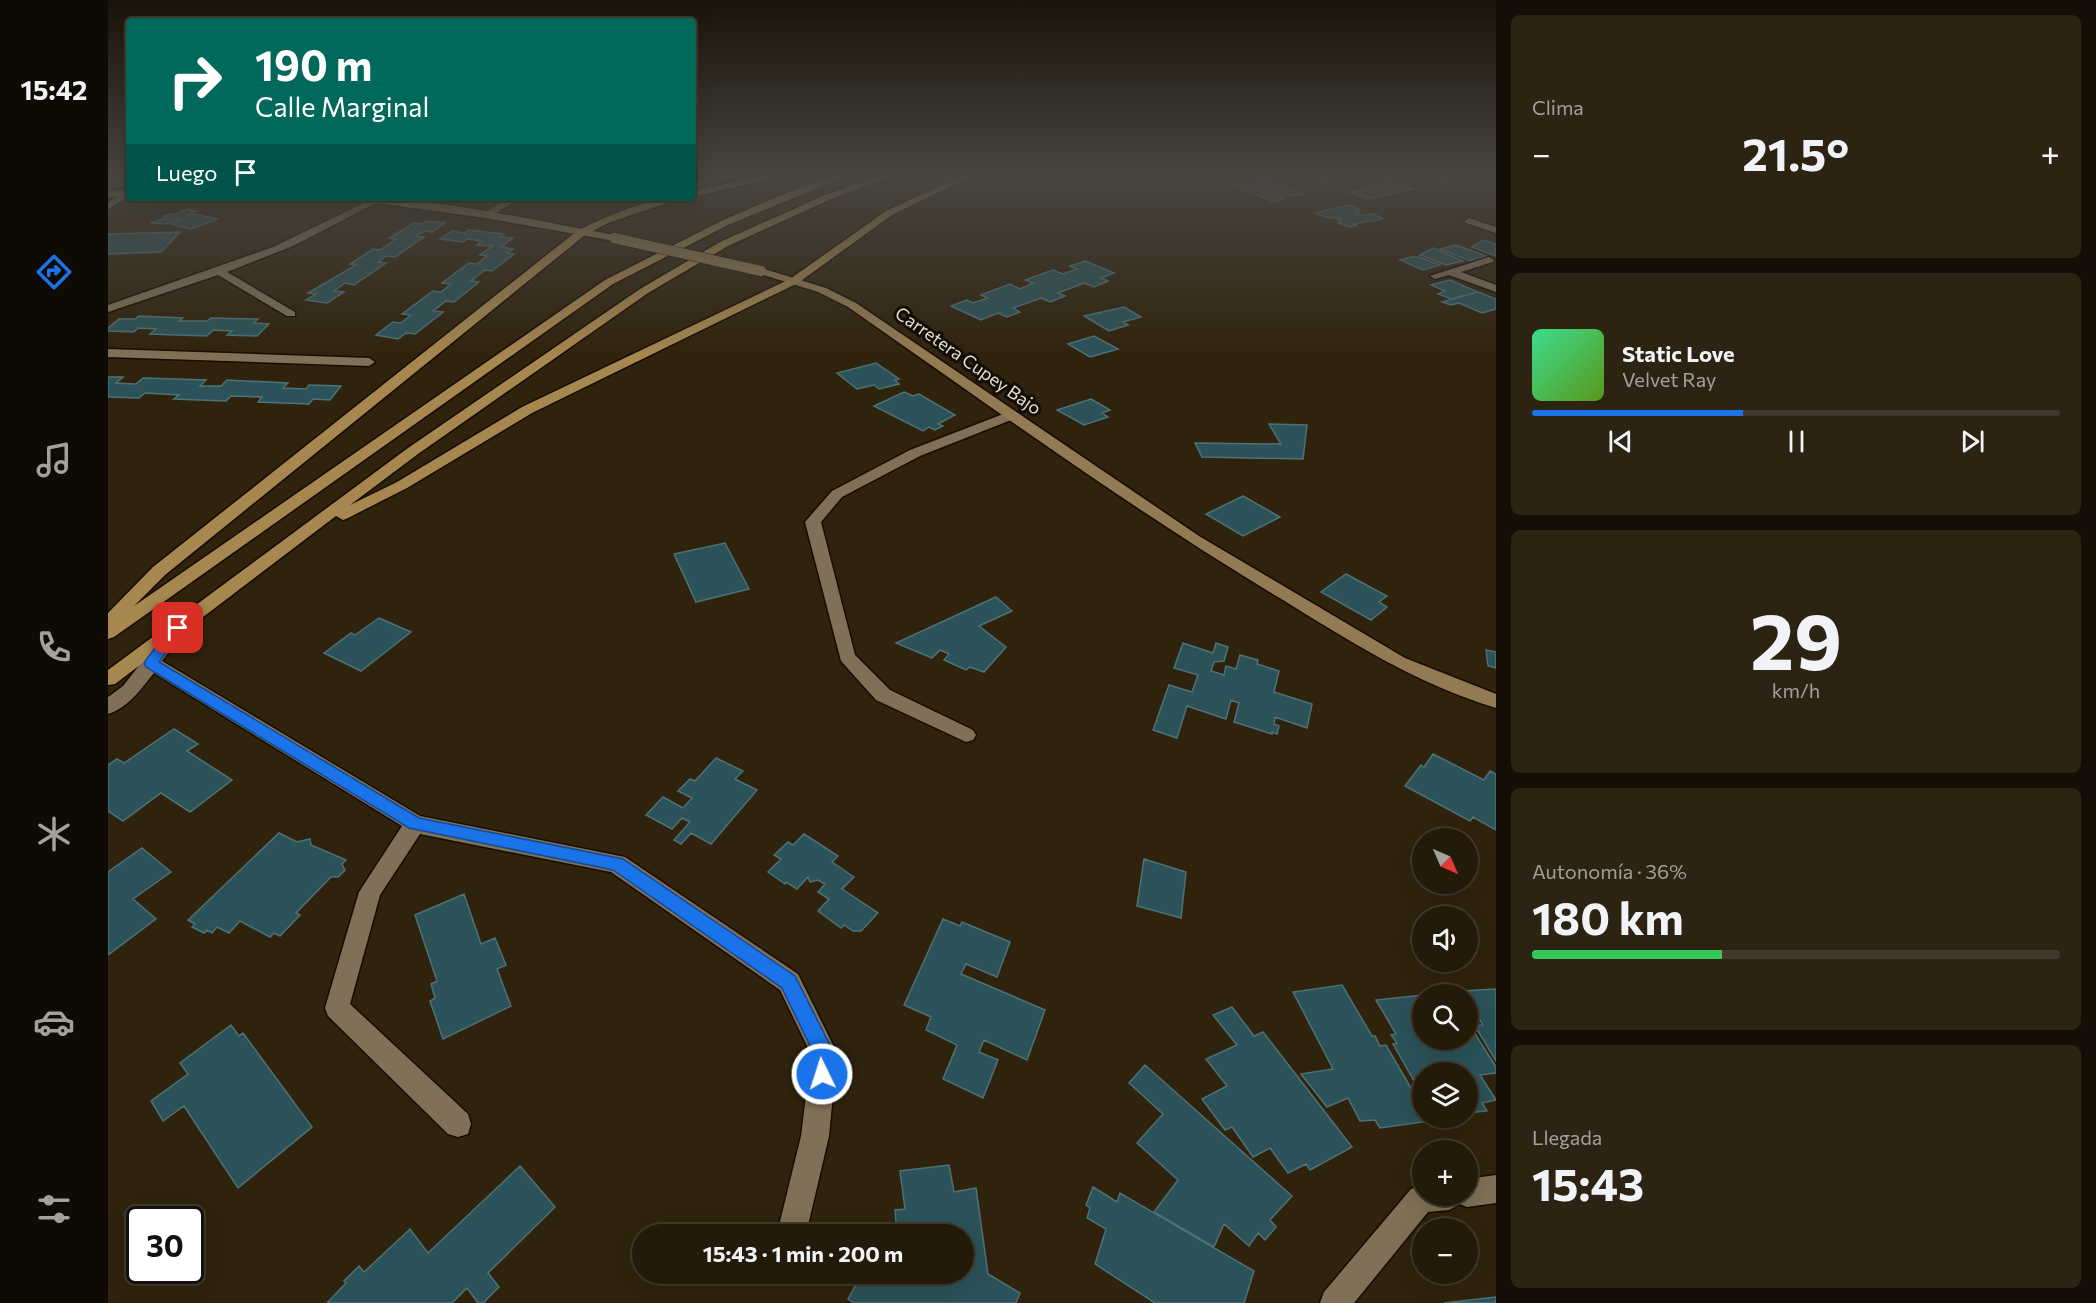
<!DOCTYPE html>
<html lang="es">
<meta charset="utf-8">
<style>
:root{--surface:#241a0a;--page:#2c2313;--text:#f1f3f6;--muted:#a3a19c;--line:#41382b;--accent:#1a73e8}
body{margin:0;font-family:Commissioner,sans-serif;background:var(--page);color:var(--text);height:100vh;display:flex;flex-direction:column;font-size:22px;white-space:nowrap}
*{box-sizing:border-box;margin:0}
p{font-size:20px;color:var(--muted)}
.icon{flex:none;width:33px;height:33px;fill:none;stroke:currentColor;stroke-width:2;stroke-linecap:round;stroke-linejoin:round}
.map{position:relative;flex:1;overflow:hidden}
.side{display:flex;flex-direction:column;gap:15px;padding:15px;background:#140e06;width:600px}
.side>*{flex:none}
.hud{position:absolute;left:18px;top:18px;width:570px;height:183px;border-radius:6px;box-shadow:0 6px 24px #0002,0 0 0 2px var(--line);background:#00695c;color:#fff;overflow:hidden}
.needle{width:39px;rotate:135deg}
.fabs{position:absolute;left:1304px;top:828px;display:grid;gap:12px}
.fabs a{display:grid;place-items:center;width:66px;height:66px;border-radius:50%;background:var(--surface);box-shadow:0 6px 24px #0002,0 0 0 2px var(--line);font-size:30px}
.speed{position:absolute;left:18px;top:1206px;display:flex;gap:12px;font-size:30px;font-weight:700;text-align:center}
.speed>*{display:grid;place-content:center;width:78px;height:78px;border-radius:50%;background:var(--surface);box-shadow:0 6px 24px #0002,0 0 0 2px var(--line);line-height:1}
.speed .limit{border:3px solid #111;border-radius:9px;background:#fff;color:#111}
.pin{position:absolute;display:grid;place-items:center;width:51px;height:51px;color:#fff;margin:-26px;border-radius:12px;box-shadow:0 3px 9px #0006}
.me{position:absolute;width:66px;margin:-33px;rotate:356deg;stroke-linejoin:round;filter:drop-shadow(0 0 4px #0008)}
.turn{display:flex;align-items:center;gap:21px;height:126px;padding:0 30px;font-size:27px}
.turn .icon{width:78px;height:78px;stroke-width:2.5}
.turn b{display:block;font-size:42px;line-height:51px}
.then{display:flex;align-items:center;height:57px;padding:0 30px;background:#0003;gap:12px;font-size:22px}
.big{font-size:45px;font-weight:700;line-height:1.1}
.side .card{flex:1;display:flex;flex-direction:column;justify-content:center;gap:9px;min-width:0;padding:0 21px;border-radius:9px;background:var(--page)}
.side .dial{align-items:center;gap:0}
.dial b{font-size:78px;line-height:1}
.song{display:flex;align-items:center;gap:18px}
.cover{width:72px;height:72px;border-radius:9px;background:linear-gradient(135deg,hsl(150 70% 55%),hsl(90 70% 35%))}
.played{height:6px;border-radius:3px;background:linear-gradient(90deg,var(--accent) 40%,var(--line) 40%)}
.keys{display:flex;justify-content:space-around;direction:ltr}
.heat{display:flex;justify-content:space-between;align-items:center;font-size:33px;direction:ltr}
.charge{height:9px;border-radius:4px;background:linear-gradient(90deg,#34c759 36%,var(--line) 0)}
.trip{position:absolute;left:524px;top:1224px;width:342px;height:60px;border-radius:30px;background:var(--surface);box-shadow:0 6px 24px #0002,0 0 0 2px var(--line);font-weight:700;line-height:60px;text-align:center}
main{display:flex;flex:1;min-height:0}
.dock{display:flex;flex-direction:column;width:108px;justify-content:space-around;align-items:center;background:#0e0a04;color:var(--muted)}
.dock .icon{width:42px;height:42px}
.dock .on{color:var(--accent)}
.dock b{font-size:27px;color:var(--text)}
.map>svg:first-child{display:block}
.building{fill:#2a5258;stroke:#4e7176;stroke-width:1.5}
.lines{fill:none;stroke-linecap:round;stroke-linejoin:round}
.street-casing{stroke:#180c00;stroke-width:3}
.secondary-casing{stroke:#180c00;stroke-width:3}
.primary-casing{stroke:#180c00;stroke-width:3}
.street{fill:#7f7057;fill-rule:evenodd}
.secondary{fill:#927b54;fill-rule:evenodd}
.primary{fill:#a68750;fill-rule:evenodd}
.secondary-bridge-casing{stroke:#180c00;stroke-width:11;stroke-linecap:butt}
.secondary-bridge{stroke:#927b54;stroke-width:10}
.route{fill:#1a73e8;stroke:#114b97;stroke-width:1.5}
.labels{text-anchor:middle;stroke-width:6;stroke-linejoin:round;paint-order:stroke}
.far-street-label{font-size:18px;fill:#e5ddd0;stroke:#130e05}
</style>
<main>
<nav class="dock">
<b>15:42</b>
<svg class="icon on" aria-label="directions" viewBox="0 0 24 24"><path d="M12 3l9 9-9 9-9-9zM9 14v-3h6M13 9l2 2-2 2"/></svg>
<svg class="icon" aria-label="music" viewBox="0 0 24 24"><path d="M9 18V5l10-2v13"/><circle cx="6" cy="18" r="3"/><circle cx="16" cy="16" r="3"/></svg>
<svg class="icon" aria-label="phone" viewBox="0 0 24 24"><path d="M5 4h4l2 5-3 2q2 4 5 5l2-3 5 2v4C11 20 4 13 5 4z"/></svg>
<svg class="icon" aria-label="climate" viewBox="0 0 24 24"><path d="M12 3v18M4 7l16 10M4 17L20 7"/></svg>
<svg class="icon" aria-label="car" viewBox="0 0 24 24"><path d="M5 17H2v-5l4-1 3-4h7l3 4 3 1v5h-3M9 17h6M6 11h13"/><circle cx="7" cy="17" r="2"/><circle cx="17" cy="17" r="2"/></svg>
<svg class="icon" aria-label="filters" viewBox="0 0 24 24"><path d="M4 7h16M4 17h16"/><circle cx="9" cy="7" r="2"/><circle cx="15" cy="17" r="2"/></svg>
</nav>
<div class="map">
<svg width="1388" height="1303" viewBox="0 0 1388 1303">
<rect width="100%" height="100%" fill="#30230d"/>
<!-- building -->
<path class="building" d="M8,175H21V185L0,186V180Z
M1198,175H1241L1244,176L1235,178L1229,175L1219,178L1225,180L1216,182Z
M1317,175H1364L1336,181Z
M1155,179L1172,185L1166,187L1171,189L1178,187L1196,194L1169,197L1175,199L1165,202L1148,194L1154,193L1148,190L1142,192L1124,185L1134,183L1140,185L1150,183L1145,181Z
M1283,181L1305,189L1260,199L1239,191H1261L1253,187L1268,184L1283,186L1277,182Z
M1241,205L1251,209L1248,210L1252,211L1247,213L1252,215L1265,214L1275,219L1245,224L1249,225L1241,227L1230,223L1234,222L1230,220L1235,219L1217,217L1207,213Z
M80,209L88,211L76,217L88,214L109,219L83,229L63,224L73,220L70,219L57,224L43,223L60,217L56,216L61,214L65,215Z
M319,221L337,223L324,232L316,231L308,236L316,237L287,257L278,256L270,262L278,263L246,285L237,283L226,291L236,292L219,303L198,300L208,294L200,293L248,265L242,264L265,249L272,250L288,239L281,238L306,223L314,224Z
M361,230L396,234L392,237L405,238L393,247L405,249L399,253L406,254L384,271L377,270L363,281L371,282L346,302L338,301L325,311L335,312L307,334L298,333L290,339L268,335L285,322L293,323L303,315L294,314L325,291L333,292L343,284L334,283L361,263L369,264L379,256L372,255L384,246L369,245L374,241L359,239L355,242L332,239L344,231L357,233Z
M72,232L53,252L0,254V234Z
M1375,240L1388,244V256L1364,247Z
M1348,245L1378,256L1362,261L1332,249Z
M1325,248L1355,261L1338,265L1312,255Z
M1303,257H1311L1332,265L1315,270L1292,260Z
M977,261L1006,273L993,278L1000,281L986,287L976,283L950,293L957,296L942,302L933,298L905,308L912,312L899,317L890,313L873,320L843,306L859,300L865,303L880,298L873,295L902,284L912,289L925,283L917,280L945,270L955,274L969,269L962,266Z
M1342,280L1370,292L1343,299L1330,294L1337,291L1323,285Z
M1370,292L1388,299V309L1374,313L1351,303L1343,305L1334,302Z
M1016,307L1033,317L1015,322L1020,325L1001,331L976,316Z
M31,316L75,318L71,321H99L103,318L150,319L146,323L161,324L149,336L119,335L124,331L105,330L99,336L42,334L48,329L30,328L26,332L0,331V328L11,319H27Z
M986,336L1010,349L982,357L960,344Z
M768,363L791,379L787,380L791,384L771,389L766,385L749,389L729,373Z
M0,377H15L8,383L28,384L35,378L98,380L92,386H113L119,380L180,383L175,388L198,389L201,385L233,386L222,400L205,399L201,404L150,402L154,397L123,396L118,401L66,399L71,395L37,393L31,398L0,397Z
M796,392L805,396L811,394L847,415L830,424L835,426L827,430L821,427L815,431L766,406Z
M983,399L1002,410L994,413L1000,417L976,425L949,410Z
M1161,424L1199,425L1195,459L1094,457L1087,443L1173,444Z
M1135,496L1172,517L1135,536L1098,514Z
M617,543L641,589L588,602L566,554Z
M1238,574L1279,596L1271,602L1279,607L1263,620L1213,592Z
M888,597L904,611L871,626L898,647L876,672L862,667L858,670L836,660L841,654L832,650L824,658L788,643Z
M271,618L303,632L253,671L216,653L243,633L247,635Z
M1075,643L1105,653L1108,643L1120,647L1116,661L1106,662L1103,671L1116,675L1118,666L1128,669L1132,655L1150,660L1149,664L1171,671L1166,692L1204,704L1199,728L1167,717L1166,724L1171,726L1169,734L1164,732V734L1126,722L1131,703L1123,700L1118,719L1079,706L1069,738L1045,730L1061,685L1084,692L1090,675L1066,668Z
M1378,650L1388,652V668L1380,666Z
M66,729L90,744L79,751L124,780L82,812L53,793L15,821L0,811V765L9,759L16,763Z
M1325,754L1376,780L1382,771L1388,774V830L1365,817L1362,821L1297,786L1313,765L1316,767Z
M608,758L635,771L627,779L649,790L603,844L583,833L573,844L566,840L582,822L574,818L564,829L538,815L555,797L575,808L584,798L570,791L582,779L587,781Z
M171,833L189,842L202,839L203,845L238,860L234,864L237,870L230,877H223L188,913L192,915L172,936L166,933L162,937L132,921L121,933L109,927L104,933L99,930L96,933L84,927L87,924L80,920Z
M696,834L730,856L724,862L746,877L734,889L770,913L753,931H745L736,925L733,928L710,911L721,899L710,892L717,884L710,880L702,882L700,877L689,889L678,882L677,884L660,872L673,859L666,855L680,842L685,845Z
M34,848L63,872L25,899L48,919L0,955V872Z
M1036,859L1078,872L1073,918L1029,906Z
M356,894L373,944L387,938L398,965L389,969L403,1006L335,1039L322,1001L327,998L323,984L329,981L307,915Z
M835,919L852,926L854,922L902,942L889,977L858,964L853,974L937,1010L919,1060L876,1040L871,1052L890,1060L875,1098L835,1079L849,1045L818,1030L823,1017L796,1005Z
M1234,985L1264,1036H1267L1272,1046L1278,1045L1314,1107V1118H1320L1322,1121L1272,1128L1267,1120L1252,1121L1240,1098L1219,1107L1193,1074L1225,1069L1185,992Z
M1388,989V1061L1367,1026L1375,1025L1359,998V994L1355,991Z
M1314,995V1040H1359V1021L1388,1067V1073L1372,1075L1388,1100L1374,1103L1379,1111L1360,1113L1359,1072H1314V1095L1285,1044L1289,1043L1283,1035L1288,1034L1268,1000Z
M1124,1007L1146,1036L1155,1032L1244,1147L1202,1170L1198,1164L1180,1173L1162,1148L1145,1157L1124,1127L1117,1130L1094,1099L1119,1086L1098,1059L1129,1045L1105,1015Z
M123,1025L131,1036L135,1033L204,1127L130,1188L76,1106L55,1121L43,1101L80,1074L72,1063Z
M1037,1065L1184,1196L1162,1220L1168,1227L1157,1240L1150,1233L1141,1246L1116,1224L1106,1247L1046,1212L1070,1180L1029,1143L1055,1114L1021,1083Z
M841,1165L846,1192L868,1188L880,1274L912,1293L908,1303H746L740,1299L754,1274H855V1234H789L787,1210L797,1209L792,1171Z
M412,1166L447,1207L380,1273L391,1287L375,1303H370L359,1288L344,1303H219L238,1283L236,1281L251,1266L256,1272L302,1229L320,1253Z
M985,1187L1009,1202L1012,1193L1146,1271L1136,1303H1047L987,1264L998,1229L979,1218L982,1208L978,1205Z
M1388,1297V1303H1336Z"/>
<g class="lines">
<!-- street casing -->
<g class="street-casing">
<path id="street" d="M617,175H632L585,187V181Z
M15,192H21V196L0,210V203Z
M266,198L274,200L185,246L119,272L187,312V316H179L110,275L0,312V305L165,247Z
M401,198H413L381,217L373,215Z
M1361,218L1388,227V233L1358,223L1356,221Z
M1381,257L1386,260L1385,262L1353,272L1388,285V292L1341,275L1327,279L1322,276Z
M0,349L261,358L267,362L261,366L0,357Z
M903,411L908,412L910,415L908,418L812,456L734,497L713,522L747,655L782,690L865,730L868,735L865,740L858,742L768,700L733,661L697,522L724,491L802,450Z
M69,623L75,625L78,629L54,661L312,816L517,857L690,974L729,1053L721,1136L698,1234H669L693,1136L703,1054L672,990L503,872L312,834L272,895L242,1004L360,1114L363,1124L360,1134L350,1137L340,1134L220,1016L217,1008L251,892L294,826L46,673C33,689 20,708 0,714V697L15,686L63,625Z
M1388,1175V1203L1359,1207L1352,1204L1341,1210L1320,1212L1246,1303H1212L1216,1292L1303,1189L1314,1185V1196H1359V1179Z"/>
</g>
<!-- secondary casing -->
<g class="secondary-casing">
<path id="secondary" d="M21,190V196L0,197V191Z
M248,198C331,198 424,220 506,235L511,238L506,241L378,218L253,201Z
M653,268L718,288L748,303L1091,536L1297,658L1388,694V708C1308,684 1240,640 1170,597C1022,508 882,406 740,307L710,292L649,273L648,271Z"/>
</g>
<!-- primary casing -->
<g class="primary-casing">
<path id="primary" d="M661,175H676L585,197V191Z
M729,175H741L620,225L505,284L6,637L0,639V613L45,567L469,231C501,215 540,198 575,198L502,222L477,235L57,575L26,606L497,280L613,221L673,195Z
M775,175H786L723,199L620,246L540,293L310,454L242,505L289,482L414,407L682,279L778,211L856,175H866L784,215L690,283L424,413L299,488L240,518L235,520L228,516L7,684L0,685V670L300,448L532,289L612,242L717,195Z"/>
</g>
<!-- street -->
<use href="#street" class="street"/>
<!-- secondary -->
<use href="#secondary" class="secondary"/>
<!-- primary -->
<use href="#primary" class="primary"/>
<!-- secondary-bridge casing -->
<g class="secondary-bridge-casing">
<path id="secondary-bridge" d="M506,238L653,271"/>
</g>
<!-- secondary-bridge -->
<use href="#secondary-bridge" class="secondary-bridge"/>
</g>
<!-- sky -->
<linearGradient id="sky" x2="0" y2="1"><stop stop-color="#1a1307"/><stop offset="0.49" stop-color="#484540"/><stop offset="1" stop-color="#484540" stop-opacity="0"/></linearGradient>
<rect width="1388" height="357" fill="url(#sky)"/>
<!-- route -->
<path class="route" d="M70,623L76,628L51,662L311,818L515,859L687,976L726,1053L721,1081L714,1084L707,1081L704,1074L706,1054L674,988L505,870L301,828L38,667L36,663L38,660L65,624Z"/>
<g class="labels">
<!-- far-street labels -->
<g class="far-street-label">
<text transform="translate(860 361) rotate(35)" y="6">Carretera Cupey Bajo</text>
</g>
</g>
</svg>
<div class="fabs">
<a><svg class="needle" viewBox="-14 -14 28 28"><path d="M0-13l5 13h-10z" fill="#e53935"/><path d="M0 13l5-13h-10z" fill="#a3a19c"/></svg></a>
<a><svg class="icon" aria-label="sound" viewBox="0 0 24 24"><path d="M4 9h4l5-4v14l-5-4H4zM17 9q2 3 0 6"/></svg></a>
<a><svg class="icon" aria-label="search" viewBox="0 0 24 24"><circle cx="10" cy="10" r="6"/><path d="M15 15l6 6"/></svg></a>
<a><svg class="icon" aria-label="layers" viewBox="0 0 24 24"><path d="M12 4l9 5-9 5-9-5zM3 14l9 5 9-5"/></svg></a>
<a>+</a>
<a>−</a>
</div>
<div class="speed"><div class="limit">30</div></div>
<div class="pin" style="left:70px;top:628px;background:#d93025"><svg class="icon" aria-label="arrive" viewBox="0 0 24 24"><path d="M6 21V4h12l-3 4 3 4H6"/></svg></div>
<svg class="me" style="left:714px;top:1074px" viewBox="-20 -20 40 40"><circle r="17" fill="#1a73e8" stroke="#fff" stroke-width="3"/><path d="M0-11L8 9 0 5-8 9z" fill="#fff"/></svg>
<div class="trip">15:43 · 1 min · 200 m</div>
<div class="hud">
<div class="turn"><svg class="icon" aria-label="right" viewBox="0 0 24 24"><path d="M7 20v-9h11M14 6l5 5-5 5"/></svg><div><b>190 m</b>Calle Marginal</div></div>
<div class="then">Luego<svg class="icon" aria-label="arrive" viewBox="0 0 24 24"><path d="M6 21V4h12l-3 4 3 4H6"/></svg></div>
</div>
</div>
<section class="side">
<div class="card"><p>Clima</p>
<div class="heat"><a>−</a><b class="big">21.5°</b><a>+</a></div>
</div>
<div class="card">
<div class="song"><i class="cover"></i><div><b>Static Love</b><p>Velvet Ray</p></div></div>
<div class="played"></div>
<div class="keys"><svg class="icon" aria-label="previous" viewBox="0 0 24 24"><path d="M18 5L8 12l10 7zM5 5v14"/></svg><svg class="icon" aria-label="pause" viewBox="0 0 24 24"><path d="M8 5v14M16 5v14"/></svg><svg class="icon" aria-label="next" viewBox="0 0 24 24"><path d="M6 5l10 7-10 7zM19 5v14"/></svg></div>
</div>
<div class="card dial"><b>29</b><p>km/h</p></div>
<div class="card"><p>Autonomía · 36%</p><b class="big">180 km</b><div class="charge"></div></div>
<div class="card"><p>Llegada</p><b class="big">15:43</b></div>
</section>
</main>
